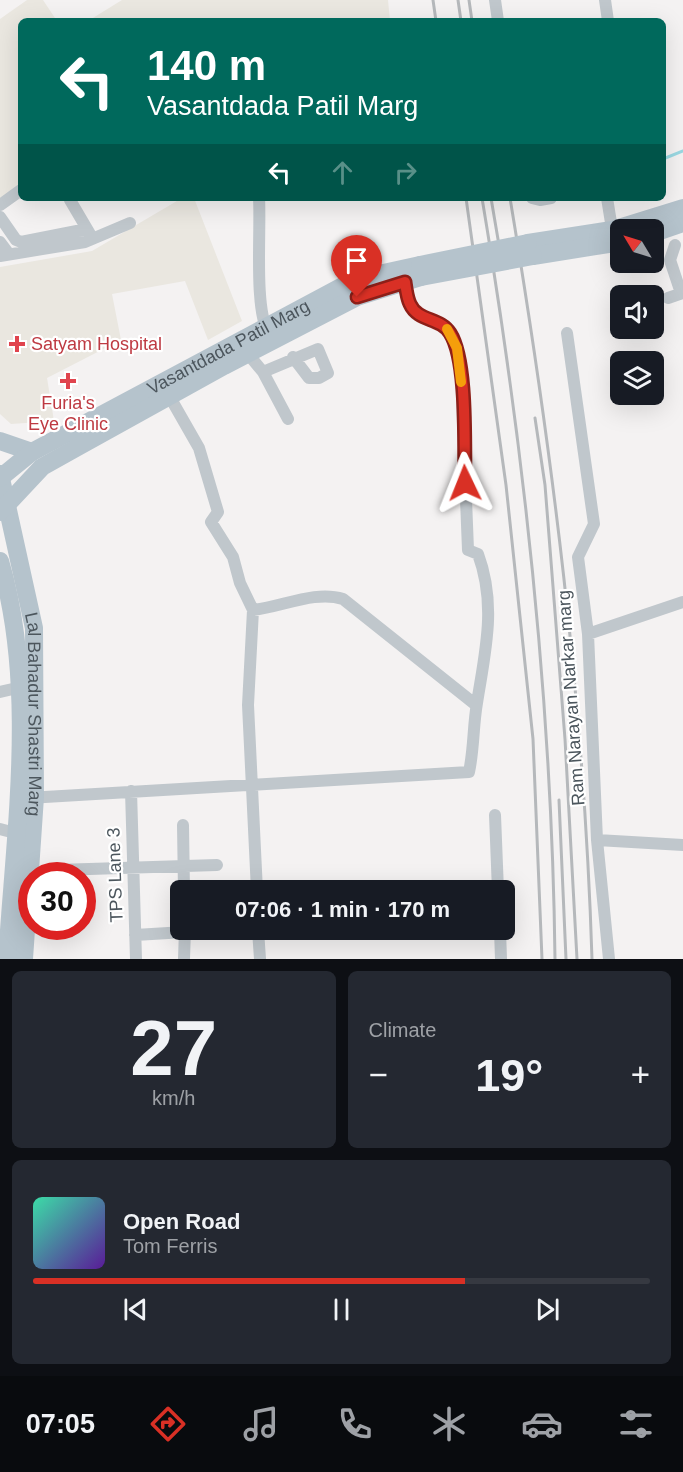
<!DOCTYPE html>
<meta charset="utf-8">
<style>
:root{--surface:#171b24;--page:#242831;--text:#f1f3f6;--muted:#9ea1a6;--line:#363941;--accent:#d93025}
body{margin:0;font-family:Arial,sans-serif;background:var(--page);color:var(--text);height:100vh;display:flex;flex-direction:column;font-size:22px;white-space:nowrap}
*{box-sizing:border-box;margin:0}
p{font-size:20px;color:var(--muted)}
.icon{flex:none;width:33px;height:33px;fill:none;stroke:currentColor;stroke-width:2;stroke-linecap:round;stroke-linejoin:round}
.map{position:relative;height:959px;overflow:hidden}
.side{display:flex;flex-direction:column;gap:12px;padding:12px;background:#0d0f14;flex:1}
.side>*{flex:none}
.banner{position:absolute;left:18px;top:18px;width:648px;height:183px;border-radius:9px;box-shadow:0 6px 24px #0002;background:#00695c;color:#fff;overflow:hidden}
.needle{width:39px;rotate:308deg}
.buttons{position:absolute;left:610px;top:219px;display:grid;gap:12px}
.buttons a{display:grid;place-items:center;width:54px;height:54px;border-radius:9px;background:var(--surface);box-shadow:0 6px 24px #0002;font-size:30px}
.speed{position:absolute;left:18px;top:862px;display:flex;gap:12px;font-size:30px;font-weight:700;text-align:center}
.speed>*{display:grid;place-content:center;width:78px;height:78px;border-radius:50%;background:var(--surface);box-shadow:0 6px 24px #0002;line-height:1}
.speed .limit{border:9px solid #d22;background:#fff;color:#111}
.pin{position:absolute;display:grid;place-items:center;width:51px;height:51px;color:#fff;margin:-62px -26px;border-radius:50% 50% 50% 0;rotate:-45deg;box-shadow:0 0 6px #0007}
.pin .icon{rotate:45deg}
.me{position:absolute;width:66px;margin:-33px;rotate:358deg;stroke-linejoin:round;filter:drop-shadow(0 0 4px #0008)}
.turn{display:flex;align-items:center;gap:21px;height:126px;padding:0 30px;font-size:27px}
.turn .icon{width:78px;height:78px;stroke-width:2.5}
.turn b{display:block;font-size:42px;line-height:51px}
.lanes{display:flex;align-items:center;height:57px;padding:0 30px;background:#0003;justify-content:center;gap:30px;direction:ltr}
.lanes .off{opacity:.35}
.big{font-size:45px;font-weight:800;line-height:1.1}
.side .tile{flex:1;display:flex;flex-direction:column;justify-content:center;gap:9px;min-width:0;padding:0 21px;border-radius:9px;background:var(--page)}
.side .dial{align-items:center;gap:0}
.dial b{font-size:78px;line-height:1}
.song{display:flex;align-items:center;gap:18px}
.cover{width:72px;height:72px;border-radius:9px;background:linear-gradient(135deg,hsl(160 70% 55%),hsl(270 70% 35%))}
.played{height:6px;border-radius:3px;background:linear-gradient(90deg,var(--accent) 70%,var(--line) 70%)}
.keys{display:flex;justify-content:space-around;direction:ltr}
.heat{display:flex;justify-content:space-between;align-items:center;font-size:33px;direction:ltr}
.side .tiles{flex:1;display:grid;gap:12px;grid-template-columns:1fr 1fr}
.tile:last-child{grid-column:span 2}
.trip{position:absolute;left:170px;top:880px;width:345px;height:60px;border-radius:9px;background:var(--surface);box-shadow:0 6px 24px #0002;font-weight:800;line-height:60px;text-align:center}
.menu{display:flex;height:96px;justify-content:space-around;align-items:center;background:#090b0e;color:var(--muted)}
.menu .icon{width:42px;height:42px}
.menu .on{color:var(--accent)}
.menu b{font-size:27px;color:var(--text)}
.map>svg:first-child{display:block}
.commercial{fill:#eae7e0}
.lines{fill:none;stroke-linecap:round;stroke-linejoin:round}
.stream{stroke:#9ad8e2;stroke-width:3}
.minor{stroke:#c0c7cc;stroke-width:12}
.primary{stroke:#b5c3cc;stroke-width:18}
.rail{stroke:#b5b8bb;stroke-width:3}
.primary-bridge{stroke:#b5c3cc;stroke-width:18}
.route-casing{stroke:#8d1f18;stroke-width:15}
.route{stroke:#d93025;stroke-width:10}
.slow{stroke:#f59e0b;stroke-width:10}
.health-dot{fill:#e0444e;stroke:#fff;stroke-width:2}
.labels{text-anchor:middle;stroke-width:4.5;stroke-linejoin:round;paint-order:stroke}
.health-label{font-size:18px;fill:#be3a42;stroke:#fff;text-anchor:start}
.street-label{font-size:18px;fill:#4c565d;stroke:#fff}
</style>
<div class="map">
<svg width="683" height="959" viewBox="0 0 683 959">
<rect width="100%" height="100%" fill="#f4f2f2"/>
<!-- commercial -->
<path class="commercial" d="M27,0H43L57,21H21V185L0,202V19Z
M122,0H388L390,21H88Z
M182,198H194L242,321L208,340L185,281L112,294L121,340L47,378L54,421L11,424L0,414V267L92,251Z"/>
<g class="lines">
<!-- stream -->
<path class="stream" d="M663,159L683,151"/>
<!-- minor -->
<path class="minor" d="M495,0L498,21
M605,0L608,21
M259,198C261,230 254,307 268,332
M532,198L540,200L551,198
M607,198L613,235
M70,200L90,234
M0,205L21,190
M0,217L16,240L21,242L87,229
M0,242L9,254
M675,245L670,260L681,293
M0,256L85,242L130,223
M668,298L683,293
M567,333L594,524L578,557L588,634L597,840L609,959
M248,354L263,372L288,419
M263,372L318,349L328,373L319,378H309L293,357
M167,392L199,448L218,512L211,522L233,557L240,583L253,610L248,705L257,891
M253,610C282,607 315,590 343,599L476,705
M588,634L683,602
M0,692L26,686
M131,791L136,959
M28,798L469,772C474,749 473,726 477,703C485,652 497,605 478,554L468,550L461,372C458,356 457,334 442,324C439,321 433,321 428,320C411,314 409,298 405,282
M495,815L498,891
M183,825L184,891
M0,829L15,833
M597,840L683,845
M57,870L217,865
M258,930L260,959
M500,930L501,959
M135,935L185,932
M184,959L185,930"/>
<!-- primary -->
<g class="primary">
<path d="M654,233L683,223"/>
<path d="M528,243L612,230L683,208"/>
<path d="M533,256L621,242"/>
<path d="M0,441L32,452"/>
<path id="s1" d="M0,474L34,628L35,797L24,959"/>
<path id="s2" d="M0,478L32,452L356,279L420,265"/>
<path d="M0,512L42,467L76,448L224,366L357,297L421,277"/>
<path d="M0,561C37,686 15,830 7,959"/>
</g>
<!-- rail -->
<path class="rail" d="M433,0L436,21
M458,0L461,21
M469,0L472,21
M466,198L506,485L533,739L542,959
M482,198C524,449 552,704 555,959
M491,198L500,251
M510,198C552,450 584,703 592,959
M535,418L545,485L565,739L577,959
M559,800L566,959"/>
<!-- primary-bridge -->
<path class="primary-bridge" d="M420,265L528,243
M421,277L533,256"/>
</g>
<g class="lines">
<!-- route casing -->
<g class="route-casing">
<path id="route" d="M357,297L405,282C406,289 407,298 410,304C418,322 440,317 450,333C468,361 464,447 465,483"/>
</g>
<!-- route -->
<use href="#route" class="route"/>
<!-- slow -->
<path class="slow" d="M447,329L457,348L461,382"/>
</g>
<!-- markers -->
<g class="health-dot">
<path d="M14 335h6v6h6v6h-6v6h-6v-6h-6v-6h6z"/>
<path d="M65 372h6v6h6v6h-6v6h-6v-6h-6v-6h6z"/>
</g>
<g class="labels">
<!-- health labels -->
<g class="health-label">
<text x="31" y="350">Satyam Hospital</text>
<text x="68" y="409" text-anchor="middle">Furia's<tspan x="68" dy="21">Eye Clinic</tspan></text>
</g>
<!-- street labels -->
<g class="street-label">
<text dy="6" stroke="none"><textPath href="#s2" startOffset="264">Vasantdada Patil Marg</textPath></text>
<text transform="translate(571 698) rotate(-94)" y="6">Ram Narayan Narkar marg</text>
<text dy="6" stroke="none"><textPath href="#s1" startOffset="244">Lal Bahadur Shastri Marg</textPath></text>
<text transform="translate(115 875) rotate(-92)" y="6">TPS Lane 3</text>
</g>
</g>
</svg>
<div class="buttons">
<a><svg class="needle" viewBox="-14 -14 28 28"><path d="M0-13l5 13h-10z" fill="#e53935"/><path d="M0 13l5-13h-10z" fill="#9ea1a6"/></svg></a>
<a><svg class="icon" aria-label="sound" viewBox="0 0 24 24"><path d="M4 9h4l5-4v14l-5-4H4zM17 9q2 3 0 6"/></svg></a>
<a><svg class="icon" aria-label="layers" viewBox="0 0 24 24"><path d="M12 4l9 5-9 5-9-5zM3 14l9 5 9-5"/></svg></a>
</div>
<div class="speed"><div class="limit">30</div></div>
<div class="pin" style="left:357px;top:297px;background:#d93025"><svg class="icon" aria-label="arrive" viewBox="0 0 24 24"><path d="M6 21V4h12l-3 4 3 4H6"/></svg></div>
<svg class="me" style="left:465px;top:483px" viewBox="-20 -20 40 40"><path d="M0-17L14 15 0 8-14 15z" fill="#d93025" stroke="#fff" stroke-width="4"/></svg>
<div class="trip">07:06 · 1 min · 170 m</div>
<div class="banner">
<div class="turn"><svg class="icon" aria-label="left" viewBox="0 0 24 24"><path d="M17 20v-9H6M10 6l-5 5 5 5"/></svg><div><b>140 m</b>Vasantdada Patil Marg</div></div>
<div class="lanes"><svg class="icon" aria-label="left" viewBox="0 0 24 24"><path d="M17 20v-9H6M10 6l-5 5 5 5"/></svg><svg class="icon off" aria-label="ahead" viewBox="0 0 24 24"><path d="M12 20V5M6 11l6-6 6 6"/></svg><svg class="icon off" aria-label="right" viewBox="0 0 24 24"><path d="M7 20v-9h11M14 6l5 5-5 5"/></svg></div>
</div>
</div>
<section class="side">
<div class="tiles">
<div class="tile dial"><b>27</b><p>km/h</p></div>
<div class="tile"><p>Climate</p>
<div class="heat"><a>−</a><b class="big">19°</b><a>+</a></div>
</div>
<div class="tile">
<div class="song"><i class="cover"></i><div><b>Open Road</b><p>Tom Ferris</p></div></div>
<div class="played"></div>
<div class="keys"><svg class="icon" aria-label="previous" viewBox="0 0 24 24"><path d="M18 5L8 12l10 7zM5 5v14"/></svg><svg class="icon" aria-label="pause" viewBox="0 0 24 24"><path d="M8 5v14M16 5v14"/></svg><svg class="icon" aria-label="next" viewBox="0 0 24 24"><path d="M6 5l10 7-10 7zM19 5v14"/></svg></div>
</div>
</div>
</section>
<nav class="menu">
<b>07:05</b>
<svg class="icon on" aria-label="directions" viewBox="0 0 24 24"><path d="M12 3l9 9-9 9-9-9zM9 14v-3h6M13 9l2 2-2 2"/></svg>
<svg class="icon" aria-label="music" viewBox="0 0 24 24"><path d="M9 18V5l10-2v13"/><circle cx="6" cy="18" r="3"/><circle cx="16" cy="16" r="3"/></svg>
<svg class="icon" aria-label="phone" viewBox="0 0 24 24"><path d="M5 4h4l2 5-3 2q2 4 5 5l2-3 5 2v4C11 20 4 13 5 4z"/></svg>
<svg class="icon" aria-label="climate" viewBox="0 0 24 24"><path d="M12 3v18M4 7l16 10M4 17L20 7"/></svg>
<svg class="icon" aria-label="car" viewBox="0 0 24 24"><path d="M5 17H2v-5l4-1 3-4h7l3 4 3 1v5h-3M9 17h6M6 11h13"/><circle cx="7" cy="17" r="2"/><circle cx="17" cy="17" r="2"/></svg>
<svg class="icon" aria-label="filters" viewBox="0 0 24 24"><path d="M4 7h16M4 17h16"/><circle cx="9" cy="7" r="2"/><circle cx="15" cy="17" r="2"/></svg>
</nav>
